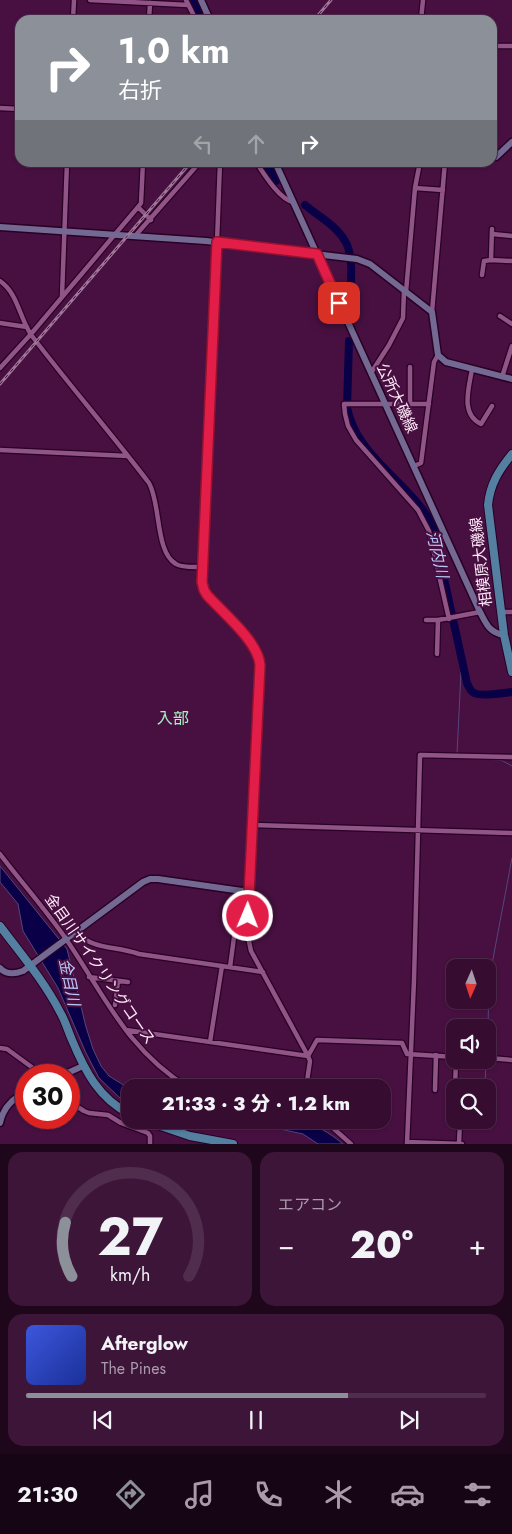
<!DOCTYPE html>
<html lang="ja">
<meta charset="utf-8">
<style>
:root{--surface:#360c31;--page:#3d1539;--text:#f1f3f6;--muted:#aa9bab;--line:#502c4d;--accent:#8c9099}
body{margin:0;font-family:Jost,"Noto Sans JP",sans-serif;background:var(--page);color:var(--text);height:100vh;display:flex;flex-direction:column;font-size:19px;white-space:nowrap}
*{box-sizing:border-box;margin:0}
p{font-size:16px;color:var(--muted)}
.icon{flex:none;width:28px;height:28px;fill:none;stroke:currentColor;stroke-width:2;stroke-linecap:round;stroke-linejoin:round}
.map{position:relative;height:1144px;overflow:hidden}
.side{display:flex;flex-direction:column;gap:8px;padding:8px;background:#1e071b;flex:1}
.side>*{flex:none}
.hud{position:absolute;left:15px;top:15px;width:482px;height:152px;border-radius:15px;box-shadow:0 1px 4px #0004,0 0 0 1px var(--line);background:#8c9099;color:#fff;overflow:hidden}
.needle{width:32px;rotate:183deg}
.fabs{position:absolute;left:446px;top:959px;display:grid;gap:10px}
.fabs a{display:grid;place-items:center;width:50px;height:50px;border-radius:10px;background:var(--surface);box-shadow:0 1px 4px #0004,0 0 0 1px var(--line);font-size:25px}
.speed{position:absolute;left:15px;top:1064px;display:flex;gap:10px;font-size:25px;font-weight:700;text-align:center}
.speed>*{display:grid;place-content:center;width:65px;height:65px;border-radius:50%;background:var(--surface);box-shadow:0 1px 4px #0004,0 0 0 1px var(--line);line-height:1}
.speed .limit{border:8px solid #d22;background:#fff;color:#111}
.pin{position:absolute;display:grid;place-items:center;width:42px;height:42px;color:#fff;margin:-21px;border-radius:10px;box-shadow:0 2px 8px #0006}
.me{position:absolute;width:55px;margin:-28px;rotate:1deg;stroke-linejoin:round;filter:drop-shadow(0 0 4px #0008)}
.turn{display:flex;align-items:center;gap:18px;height:105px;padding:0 20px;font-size:22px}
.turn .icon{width:65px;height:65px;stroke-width:2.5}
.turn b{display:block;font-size:35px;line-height:42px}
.lanes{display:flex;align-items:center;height:48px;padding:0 20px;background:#0003;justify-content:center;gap:25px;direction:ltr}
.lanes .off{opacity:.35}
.big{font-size:38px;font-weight:800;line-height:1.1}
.side .widget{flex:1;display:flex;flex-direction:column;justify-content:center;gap:8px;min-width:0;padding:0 18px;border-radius:15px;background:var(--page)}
.side .dial{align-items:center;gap:0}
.dial svg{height:130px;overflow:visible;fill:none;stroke:var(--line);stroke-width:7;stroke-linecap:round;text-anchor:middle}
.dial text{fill:var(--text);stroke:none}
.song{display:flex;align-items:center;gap:15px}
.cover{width:60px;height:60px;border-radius:8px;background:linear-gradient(135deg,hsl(230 70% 55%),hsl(230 70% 35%))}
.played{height:5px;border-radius:2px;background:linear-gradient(90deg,var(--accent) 70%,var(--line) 70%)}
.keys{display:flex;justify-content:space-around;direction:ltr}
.heat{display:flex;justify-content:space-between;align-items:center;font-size:28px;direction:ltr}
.side .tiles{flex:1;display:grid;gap:8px;grid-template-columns:1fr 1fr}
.widget:last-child{grid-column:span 2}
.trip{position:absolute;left:121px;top:1079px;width:270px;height:50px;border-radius:15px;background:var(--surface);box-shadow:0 1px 4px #0004,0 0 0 1px var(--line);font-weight:800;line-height:50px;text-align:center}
.tab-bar{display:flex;height:80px;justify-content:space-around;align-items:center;background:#160514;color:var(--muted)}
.tab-bar .icon{width:35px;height:35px}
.tab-bar .selected{color:var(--accent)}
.tab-bar b{font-size:22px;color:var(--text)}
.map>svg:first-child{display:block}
.water{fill:#0a0047;stroke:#54467d}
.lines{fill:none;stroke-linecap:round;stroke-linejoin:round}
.stream{stroke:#54467d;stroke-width:1}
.river{stroke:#0a0047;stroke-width:8}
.street-casing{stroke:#280124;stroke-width:7}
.secondary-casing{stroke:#280124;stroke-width:9}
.primary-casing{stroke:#280124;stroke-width:10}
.street{stroke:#915487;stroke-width:4.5}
.secondary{stroke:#736993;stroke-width:6}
.primary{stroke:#547fa0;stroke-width:8}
.rail-casing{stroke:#a0799a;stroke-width:3}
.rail{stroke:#481041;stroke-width:1;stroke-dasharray:4;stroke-linecap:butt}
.route-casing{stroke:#92132f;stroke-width:12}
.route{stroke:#e11d48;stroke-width:9}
.labels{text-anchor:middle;stroke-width:4;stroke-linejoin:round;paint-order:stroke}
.street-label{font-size:15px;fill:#ffeafa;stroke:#481041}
.water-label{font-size:16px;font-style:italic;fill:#bac7fa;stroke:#481041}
.neighbourhood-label{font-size:16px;fill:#a7efbc;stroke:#481041}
</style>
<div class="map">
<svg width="512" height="1144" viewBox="0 0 512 1144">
<rect width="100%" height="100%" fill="#481041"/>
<!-- water -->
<path class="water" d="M0,866L67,949L86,1027L93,1049L101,1066L109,1076L130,1089V1103L121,1099L99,1078L86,1053L58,988L23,931L18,904L0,882Z
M165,1120H299C316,1125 330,1133 343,1144H318L303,1134L266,1126L251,1125L234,1128H194Z"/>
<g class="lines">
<!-- stream -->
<path class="stream" d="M457,754L461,672L464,669
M457,758L501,760L512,766
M488,1028L489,980L512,858
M485,1088L486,1060"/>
<!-- river -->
<path class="river" d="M193,0L202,20
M265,162L276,181
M305,205C318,216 337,226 345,241C355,257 350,288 350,306
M349,341L347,408C357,457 409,482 432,524L467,683C469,687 470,691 474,693C482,697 503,693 512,692"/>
<!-- street casing -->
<g class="street-casing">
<path id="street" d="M90,0L188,5
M186,0L196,20
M73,20L74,0
M149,20L150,3
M196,20L208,14
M421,20L423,0
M492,46H512
M0,108L20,109
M143,162L141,203L138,207L151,220
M256,162C264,174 279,199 293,202
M415,188L443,190
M492,234L512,236
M135,236L200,162
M217,242L220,162
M491,260L492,229
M482,275L484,261L491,260L512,261
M0,281C18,293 20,320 32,336C70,386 111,433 149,483C161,504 155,552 176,564C182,568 196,567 203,567
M406,292L415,188L420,162
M62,296L67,162
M432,312L445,162
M500,316L512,324
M0,323L27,327
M0,368L31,334L138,207
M472,369C469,388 460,414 481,424L492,406
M371,373L389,345L403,318L404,290
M502,377L512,346
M410,404V367
M429,404H344L345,414L348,426L356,440L418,510L429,531L449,619
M0,450L128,456
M414,466L421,463L434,362L438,355
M501,612H512
M426,620H438L480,612
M437,654L438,620
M253,825L512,833
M0,854C22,883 46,910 66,939C105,996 127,1050 189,1088
M248,889L247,932L251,951L308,1056L310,1061L306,1088
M75,932C96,951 113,945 139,954L263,972
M230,967L235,930
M89,977L128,982
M115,1005L118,981
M126,1030L308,1056L317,1040L402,1043L407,1054L455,1057
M210,1042L222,966
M0,1048L7,1049L37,1071L40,1075
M488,1058L512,1060
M455,1088L456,1060
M435,1090L436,1055
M455,1095V1093
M19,1096L23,1101H26
M69,1104H73L84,1111L89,1113L108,1115L121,1123L148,1133L150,1136V1144
M321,1120L333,1128L351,1144
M407,1142L462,1144
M407,1144L414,980L420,755L512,757
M459,1144L460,1120"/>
</g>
<!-- secondary casing -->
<g class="secondary-casing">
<path id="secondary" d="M201,0L210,20
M492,157H496L512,142
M275,162L480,612C486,623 489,633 504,635
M0,227L206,241L357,259L370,264L432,312L438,355L446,362L512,379
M0,968C6,975 15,974 23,971L143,882L150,879H158L242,891L248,889L250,884L260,665C258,641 223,613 207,595L204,589L202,582L217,242
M63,1075L83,1066
M0,1123C3,1108 13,1098 26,1092"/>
</g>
<!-- primary casing -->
<g class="primary-casing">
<path id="primary" d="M512,454C499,470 490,484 488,505L504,635L512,672
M0,926C21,954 44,981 60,1012C65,1020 68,1031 72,1040C85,1071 99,1099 130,1114
M143,1120L190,1136L233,1144"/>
</g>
<!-- street -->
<use href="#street" class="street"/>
<!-- secondary -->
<use href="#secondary" class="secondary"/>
<!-- primary -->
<use href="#primary" class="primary"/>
<!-- rail casing -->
<g class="rail-casing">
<path id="rail" d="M314,20L331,0
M0,384L191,162"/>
</g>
<!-- rail -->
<use href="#rail" class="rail"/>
</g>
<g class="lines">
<!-- route casing -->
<g class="route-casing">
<path id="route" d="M248,916L260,665C258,641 223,613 207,595L204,590L202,582L217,242L317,254L339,303"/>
</g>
<!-- route -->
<use href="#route" class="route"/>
</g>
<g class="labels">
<!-- street labels -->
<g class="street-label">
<text transform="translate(397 398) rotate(65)" y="5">公所大磯線</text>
<text transform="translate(481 562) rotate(-97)" y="5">相模原大磯線</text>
<text transform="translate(100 969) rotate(55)" y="5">金目川サイクリングコース</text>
</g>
<!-- water labels -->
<g class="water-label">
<text transform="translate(438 554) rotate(77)" y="6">河内川</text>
<text transform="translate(70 982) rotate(78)" y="6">金目川</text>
</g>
<!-- neighbourhood labels -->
<g class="neighbourhood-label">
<text x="173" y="724">入部</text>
</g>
</g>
</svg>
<div class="fabs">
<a><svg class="needle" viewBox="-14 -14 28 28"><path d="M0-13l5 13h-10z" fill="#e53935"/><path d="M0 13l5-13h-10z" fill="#aa9bab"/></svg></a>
<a><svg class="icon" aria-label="sound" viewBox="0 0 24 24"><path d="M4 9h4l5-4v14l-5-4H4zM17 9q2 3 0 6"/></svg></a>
<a><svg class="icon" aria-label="search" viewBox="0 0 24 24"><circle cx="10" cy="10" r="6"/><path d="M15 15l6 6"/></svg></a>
</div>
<div class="speed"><div class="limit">30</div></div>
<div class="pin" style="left:339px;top:303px;background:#d93025"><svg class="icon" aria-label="arrive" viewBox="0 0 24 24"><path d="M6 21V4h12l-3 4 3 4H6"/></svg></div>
<svg class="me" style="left:248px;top:916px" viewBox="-20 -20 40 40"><circle r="17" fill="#e11d48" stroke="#fff" stroke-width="3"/><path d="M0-11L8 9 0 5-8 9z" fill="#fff"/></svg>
<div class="trip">21:33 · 3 分 · 1.2 km</div>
<div class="hud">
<div class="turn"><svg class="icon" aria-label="right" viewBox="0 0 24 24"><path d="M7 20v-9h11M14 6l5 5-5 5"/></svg><div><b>1.0 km</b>右折</div></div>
<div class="lanes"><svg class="icon off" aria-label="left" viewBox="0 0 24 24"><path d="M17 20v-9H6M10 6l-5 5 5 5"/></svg><svg class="icon off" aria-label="ahead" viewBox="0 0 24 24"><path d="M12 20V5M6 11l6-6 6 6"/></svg><svg class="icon" aria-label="right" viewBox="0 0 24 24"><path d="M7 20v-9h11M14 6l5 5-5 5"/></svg></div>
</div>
</div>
<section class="side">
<div class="tiles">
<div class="widget dial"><svg viewBox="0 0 100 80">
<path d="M14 69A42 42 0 1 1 86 69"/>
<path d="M14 69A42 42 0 0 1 10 36" stroke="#8c9099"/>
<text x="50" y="56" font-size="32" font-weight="700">27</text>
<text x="50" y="72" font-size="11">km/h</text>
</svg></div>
<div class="widget"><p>エアコン</p>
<div class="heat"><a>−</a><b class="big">20°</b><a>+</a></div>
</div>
<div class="widget">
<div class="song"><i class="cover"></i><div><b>Afterglow</b><p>The Pines</p></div></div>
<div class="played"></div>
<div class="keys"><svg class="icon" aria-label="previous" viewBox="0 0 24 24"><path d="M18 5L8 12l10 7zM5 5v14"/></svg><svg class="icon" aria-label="pause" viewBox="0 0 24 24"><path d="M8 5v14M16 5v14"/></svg><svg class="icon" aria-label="next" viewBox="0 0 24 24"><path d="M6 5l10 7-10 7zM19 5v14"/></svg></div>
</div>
</div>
</section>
<nav class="tab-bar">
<b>21:30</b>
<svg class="icon selected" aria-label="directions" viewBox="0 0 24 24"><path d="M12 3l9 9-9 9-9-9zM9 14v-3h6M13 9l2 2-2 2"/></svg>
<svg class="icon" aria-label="music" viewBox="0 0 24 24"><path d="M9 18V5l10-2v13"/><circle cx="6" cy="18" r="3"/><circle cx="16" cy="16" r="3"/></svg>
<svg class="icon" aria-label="phone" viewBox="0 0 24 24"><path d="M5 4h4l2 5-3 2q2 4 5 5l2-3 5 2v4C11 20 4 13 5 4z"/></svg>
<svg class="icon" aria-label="climate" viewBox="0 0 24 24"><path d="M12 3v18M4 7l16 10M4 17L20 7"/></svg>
<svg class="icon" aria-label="car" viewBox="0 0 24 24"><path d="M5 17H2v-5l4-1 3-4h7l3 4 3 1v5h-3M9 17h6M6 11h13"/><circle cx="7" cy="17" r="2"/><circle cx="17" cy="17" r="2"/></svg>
<svg class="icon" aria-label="filters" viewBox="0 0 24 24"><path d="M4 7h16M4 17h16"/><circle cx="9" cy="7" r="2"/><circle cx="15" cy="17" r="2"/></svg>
</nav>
